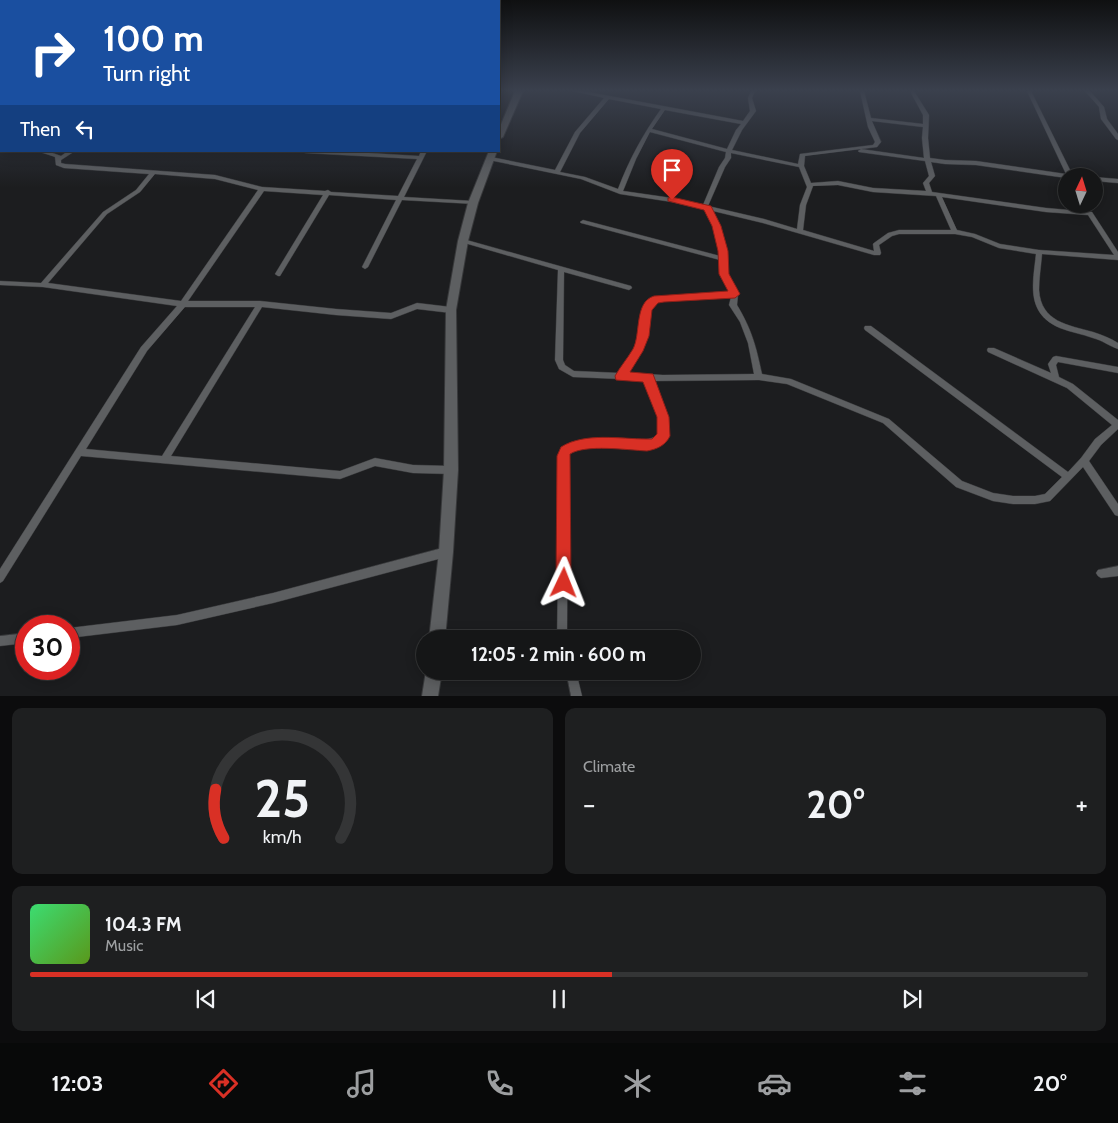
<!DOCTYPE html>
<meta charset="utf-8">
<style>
:root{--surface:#151617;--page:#1e1f20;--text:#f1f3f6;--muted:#9d9fa1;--line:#343536;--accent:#d93025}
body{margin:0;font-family:Cabin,sans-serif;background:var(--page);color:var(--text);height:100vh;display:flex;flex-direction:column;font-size:19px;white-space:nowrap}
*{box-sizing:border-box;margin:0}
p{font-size:16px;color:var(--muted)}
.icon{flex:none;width:28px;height:28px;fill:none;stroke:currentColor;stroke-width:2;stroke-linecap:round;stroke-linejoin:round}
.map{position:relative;height:696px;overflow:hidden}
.panel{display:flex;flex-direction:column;gap:12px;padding:12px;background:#0c0c0d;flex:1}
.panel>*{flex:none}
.hud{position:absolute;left:0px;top:0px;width:500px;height:152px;box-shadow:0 2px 12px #0003,0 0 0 1px var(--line);background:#1a4fa0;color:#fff;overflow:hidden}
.needle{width:32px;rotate:4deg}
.buttons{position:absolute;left:1058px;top:168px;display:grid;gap:10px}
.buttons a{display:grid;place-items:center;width:45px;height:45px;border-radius:50%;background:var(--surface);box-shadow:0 2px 12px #0003,0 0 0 1px var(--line);font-size:25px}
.speed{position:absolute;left:15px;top:615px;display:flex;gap:10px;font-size:25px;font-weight:700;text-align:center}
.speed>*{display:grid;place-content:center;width:65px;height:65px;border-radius:50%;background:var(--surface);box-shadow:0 2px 12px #0003,0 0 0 1px var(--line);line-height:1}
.speed .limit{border:8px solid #d22;background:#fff;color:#111}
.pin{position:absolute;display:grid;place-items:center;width:42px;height:42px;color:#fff;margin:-51px -21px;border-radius:50% 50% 50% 0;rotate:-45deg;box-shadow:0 0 5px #0007}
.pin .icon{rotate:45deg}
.me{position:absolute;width:55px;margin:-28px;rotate:2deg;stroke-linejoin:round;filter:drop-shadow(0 0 4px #0008)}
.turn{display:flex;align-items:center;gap:18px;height:105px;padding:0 20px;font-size:22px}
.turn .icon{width:65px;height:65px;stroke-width:2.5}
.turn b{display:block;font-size:35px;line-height:42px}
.then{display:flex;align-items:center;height:48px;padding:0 20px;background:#0003;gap:10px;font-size:19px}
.big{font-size:38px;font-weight:800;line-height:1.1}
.panel .tile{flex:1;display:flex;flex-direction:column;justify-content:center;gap:8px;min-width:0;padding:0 18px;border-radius:10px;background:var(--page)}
.panel .dial{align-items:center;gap:0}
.dial svg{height:130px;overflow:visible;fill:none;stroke:var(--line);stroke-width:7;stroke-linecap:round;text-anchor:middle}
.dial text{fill:var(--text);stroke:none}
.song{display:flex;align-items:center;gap:15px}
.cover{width:60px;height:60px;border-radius:8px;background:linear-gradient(135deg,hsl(140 70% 55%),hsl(90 70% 35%))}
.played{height:5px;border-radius:2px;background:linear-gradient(90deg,var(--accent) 55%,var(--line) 55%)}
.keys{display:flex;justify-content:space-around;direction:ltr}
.heat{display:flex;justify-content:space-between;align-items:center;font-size:28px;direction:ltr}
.panel .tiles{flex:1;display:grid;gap:12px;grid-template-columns:1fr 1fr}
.tile:last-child{grid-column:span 2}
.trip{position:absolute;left:416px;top:630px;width:285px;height:50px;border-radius:25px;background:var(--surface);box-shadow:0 2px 12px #0003,0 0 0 1px var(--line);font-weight:800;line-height:50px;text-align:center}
.tabs{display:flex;height:80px;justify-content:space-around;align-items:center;background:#080909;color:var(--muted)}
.tabs .icon{width:35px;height:35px}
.tabs .on{color:var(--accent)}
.tabs b{font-size:22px;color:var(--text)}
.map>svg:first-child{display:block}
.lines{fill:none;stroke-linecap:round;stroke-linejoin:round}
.street-casing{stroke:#38393b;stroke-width:1}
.secondary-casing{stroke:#38393b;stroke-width:2}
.street{fill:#5d5f61;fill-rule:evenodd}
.secondary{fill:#5d5f61;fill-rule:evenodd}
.route{fill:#d93025;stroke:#8d1f18}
</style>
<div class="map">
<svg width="1118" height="696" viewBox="0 0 1118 696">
<rect width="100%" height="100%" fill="#1c1d1f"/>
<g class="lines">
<!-- street casing -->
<g class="street-casing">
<path id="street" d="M573,91H583L743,121L750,111L748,98L751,91H755L752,98L756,111L742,130L732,150L798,164L800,154L873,145L875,142L868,127L860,91H864L871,118L923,124V115L910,91H914L929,115L928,138L930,158L945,160L976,161L1066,174L1027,91H1031L1073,176H1066V178L976,165L945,164L931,162L935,176L929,183L932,192L1046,208L1092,212L1118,252V260L1042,254C1041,266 1039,278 1039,290C1041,322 1068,325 1093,332C1102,335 1110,338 1118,343V349C1109,346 1102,340 1093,338C1082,334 1070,332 1060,328C1025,313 1033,283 1036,254L999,248L972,237L955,234H899L892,236L879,245L881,253L880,255H874L763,223L713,211L720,226L726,251L727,274L738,294L737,305C752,330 756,346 762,374L791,379L889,419L962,481L993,493L1013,496H1035L1045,494L1062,477L865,330L864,328L865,326H871L1068,472L1081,458L1095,439L1112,425L1067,388L988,352L987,350L988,348H994L1051,373L1048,364L1053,357L1056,356L1118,367V373L1058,362L1056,365L1059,377L1073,384L1118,420V429L1101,445L1089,461L1118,504V516L1115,515L1083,467L1050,501L1035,504H1013L993,501L956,487L883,423L787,384L759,380L653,381C657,396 671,414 668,430C667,434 665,438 663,441C660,443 656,445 653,446C626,456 594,438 568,455L567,639H557L560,453C576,428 631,449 657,436C665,417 650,399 645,380L573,377L559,369L555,360L558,270L461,242L460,241L463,239L631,286L632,288L629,290L564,272L563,360L565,365L574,371L620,373C627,363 635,351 639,339C644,322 639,313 652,298L730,292L721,274L720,260L581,223L580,222L583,220L720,256L714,226L706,210L672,202L620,194L581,179L489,160L488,159L491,157L555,170L575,132L604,98ZM609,99L661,109C643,134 629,160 618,189L585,177L560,172L580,133ZM665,110L741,124L736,130L727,149L652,129ZM872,121L923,127L922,138L924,158L861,149L877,147L881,142ZM650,132L726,152L725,158L719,167L703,205L672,198L623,191L636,159ZM861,149L858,151L859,152L925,161L929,176L923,183L926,191L873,188L838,181L811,183L804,166L805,156ZM731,153L799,167L807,187L800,205L797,229L764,219L708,206L725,167L731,158ZM838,185L873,192L936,196L951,230H899L888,233L874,243L873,244L874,251L803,230L806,205L813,186ZM942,197L1046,212L1088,215L1114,255L1039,250L1000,244L975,234L957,230ZM731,297L729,305L740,322L748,343L754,374L663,375L628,373C635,362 643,350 647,337C650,325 647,313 656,302Z
M1085,91H1090L1104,107L1107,119L1118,134V140L1116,139L1101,119L1099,107Z
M0,105L1,106V108L0,109Z
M37,151H47L61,156L68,151H75L61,160V163L65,164L215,175L262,187L325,191L328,190L331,192L398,196L417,159L305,153L302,151H336L419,156L421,151H427L404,197L473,201L476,203L475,204L402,200L368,267L365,269L362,267L396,200L329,195L280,276H278L275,274L323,195L264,191L188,301H260L336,309L391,313L417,303L451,307L455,310L454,312L451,313L417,309L391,319L336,315L262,307L171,456L340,471L375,458L413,465L451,466L454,467L455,470L454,473L451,474L413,473L375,466L340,479L81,456L3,581L0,583V569L141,347L177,306L43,287L0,285V281L41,283L103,212L136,190L149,174L64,168L56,165L55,157ZM155,174L215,179L258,190L181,301L48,283L107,214L140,192ZM185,307H255L162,456L86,449L147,351Z
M1094,177L1118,179V183L1094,181Z
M446,547L449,549L451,552L449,555L446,557L273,603L177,625L69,638V628L177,615L273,593Z
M1118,566V576L1101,578L1098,576L1096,573L1098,570Z
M26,633V643L0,646V636Z
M566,671H576L582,696H571Z"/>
</g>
<!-- secondary casing -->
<g class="secondary-casing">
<path id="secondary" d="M515,91H523L503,137L499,139V129Z
M489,151H497L478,203L468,241L456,310L458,470L453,552L445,639H429L439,552L444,470L446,310L458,241L468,203Z
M426,671H442L438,696H422Z"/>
</g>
<!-- street -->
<use href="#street" class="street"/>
<!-- secondary -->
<use href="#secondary" class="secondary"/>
</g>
<!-- sky -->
<linearGradient id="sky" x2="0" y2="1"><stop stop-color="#0f1011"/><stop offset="0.48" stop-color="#3a404d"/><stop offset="1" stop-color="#3a404d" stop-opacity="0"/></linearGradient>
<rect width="1118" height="188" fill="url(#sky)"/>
<!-- route -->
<path class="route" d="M672,197L711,206L721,226L728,251L729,274L740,294L735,298L664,302L658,303L652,310L649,336L643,351L630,372L653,374L669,417L670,436C665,446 657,449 647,451C627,450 586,444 570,454L571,583L569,588L564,590L558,588L556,583L557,456L561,447C585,432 620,439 647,439H652L657,434V417L643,382L616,380L615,376C620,367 627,359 633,349C641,334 634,302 654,296L728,291L719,274L718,251L712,226L704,210L668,201V198Z"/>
</svg>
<div class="buttons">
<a><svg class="needle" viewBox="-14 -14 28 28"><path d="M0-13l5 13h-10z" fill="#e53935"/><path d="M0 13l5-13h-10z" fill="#9d9fa1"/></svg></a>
</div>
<div class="speed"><div class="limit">30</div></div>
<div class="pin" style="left:672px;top:200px;background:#d93025"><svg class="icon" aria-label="arrive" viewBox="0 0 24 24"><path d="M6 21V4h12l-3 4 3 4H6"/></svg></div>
<svg class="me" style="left:564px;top:583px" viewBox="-20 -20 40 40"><path d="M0-17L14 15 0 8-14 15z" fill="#d93025" stroke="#fff" stroke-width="4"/></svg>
<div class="trip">12:05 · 2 min · 600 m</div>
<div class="hud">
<div class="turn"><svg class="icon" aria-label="right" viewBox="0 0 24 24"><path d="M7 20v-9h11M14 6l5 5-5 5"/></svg><div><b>100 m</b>Turn right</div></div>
<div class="then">Then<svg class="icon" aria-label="left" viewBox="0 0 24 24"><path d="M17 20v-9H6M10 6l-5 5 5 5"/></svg></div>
</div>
</div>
<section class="panel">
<div class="tiles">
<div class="tile dial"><svg viewBox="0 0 100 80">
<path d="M14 69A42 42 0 1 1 86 69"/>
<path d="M14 69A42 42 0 0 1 9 39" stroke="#d93025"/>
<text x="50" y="56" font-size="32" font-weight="700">25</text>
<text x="50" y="72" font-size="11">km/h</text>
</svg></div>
<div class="tile"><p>Climate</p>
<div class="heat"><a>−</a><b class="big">20°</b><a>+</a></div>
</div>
<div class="tile">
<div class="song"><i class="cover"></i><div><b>104.3 FM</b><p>Music</p></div></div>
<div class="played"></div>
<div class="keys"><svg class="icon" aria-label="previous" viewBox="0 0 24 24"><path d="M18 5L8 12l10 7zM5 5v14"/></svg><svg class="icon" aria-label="pause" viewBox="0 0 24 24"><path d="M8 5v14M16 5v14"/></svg><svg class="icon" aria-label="next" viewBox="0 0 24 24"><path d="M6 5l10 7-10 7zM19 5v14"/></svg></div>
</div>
</div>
</section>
<nav class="tabs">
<b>12:03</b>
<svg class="icon on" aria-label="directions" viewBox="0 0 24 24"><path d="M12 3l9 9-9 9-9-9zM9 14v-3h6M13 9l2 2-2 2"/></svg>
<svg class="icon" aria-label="music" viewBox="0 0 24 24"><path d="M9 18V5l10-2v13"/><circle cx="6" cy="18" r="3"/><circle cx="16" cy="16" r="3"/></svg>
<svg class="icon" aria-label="phone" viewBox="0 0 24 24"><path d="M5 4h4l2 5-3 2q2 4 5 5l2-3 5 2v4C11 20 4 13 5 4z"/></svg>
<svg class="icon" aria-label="climate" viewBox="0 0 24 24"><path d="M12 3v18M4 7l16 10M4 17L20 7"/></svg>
<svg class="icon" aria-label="car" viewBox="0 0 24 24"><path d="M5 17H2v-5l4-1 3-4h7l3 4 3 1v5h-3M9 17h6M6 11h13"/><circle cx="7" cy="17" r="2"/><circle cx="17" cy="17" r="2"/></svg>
<svg class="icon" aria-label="filters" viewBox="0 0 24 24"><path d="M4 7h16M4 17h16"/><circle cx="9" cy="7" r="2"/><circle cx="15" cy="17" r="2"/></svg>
<b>20°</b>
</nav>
